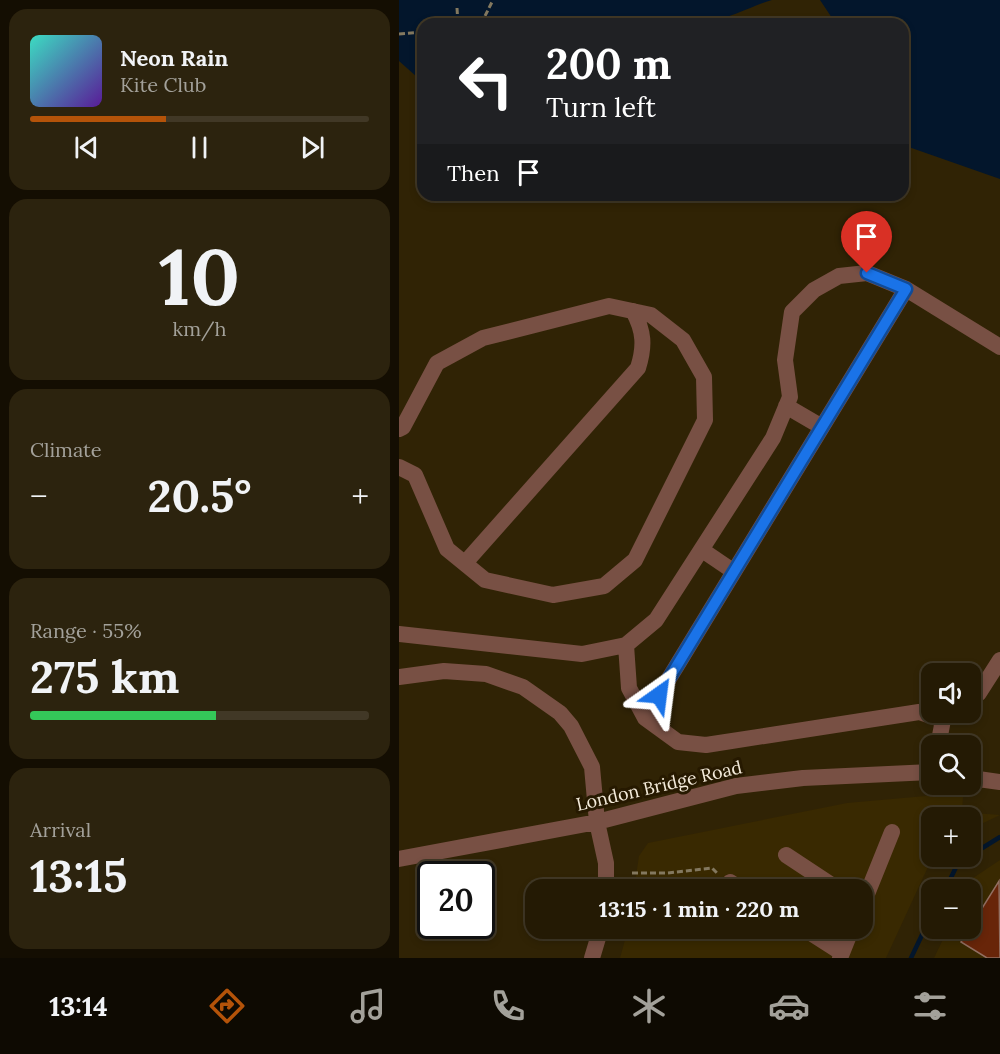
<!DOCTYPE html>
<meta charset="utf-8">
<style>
:root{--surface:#241a04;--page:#2c230e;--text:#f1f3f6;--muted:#a3a19a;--line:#413826;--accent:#b45309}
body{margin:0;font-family:Lora,serif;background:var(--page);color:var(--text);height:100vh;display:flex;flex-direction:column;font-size:22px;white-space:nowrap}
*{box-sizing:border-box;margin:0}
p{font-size:20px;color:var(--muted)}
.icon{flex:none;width:33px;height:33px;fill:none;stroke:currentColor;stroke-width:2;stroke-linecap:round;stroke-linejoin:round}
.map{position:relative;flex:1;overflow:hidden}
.details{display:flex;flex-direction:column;gap:9px;padding:9px;background:#140e02;width:399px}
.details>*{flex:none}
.banner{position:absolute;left:18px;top:18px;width:492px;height:183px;border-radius:18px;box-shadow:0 3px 9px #0003,0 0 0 2px var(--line);background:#202124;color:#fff;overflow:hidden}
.controls{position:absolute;left:522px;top:663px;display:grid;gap:12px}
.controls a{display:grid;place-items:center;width:60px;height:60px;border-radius:12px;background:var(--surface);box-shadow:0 3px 9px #0003,0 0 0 2px var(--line);font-size:30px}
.speed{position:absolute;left:18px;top:861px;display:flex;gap:12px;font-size:30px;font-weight:700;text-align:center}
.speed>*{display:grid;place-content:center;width:78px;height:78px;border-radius:50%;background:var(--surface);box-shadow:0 3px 9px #0003,0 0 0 2px var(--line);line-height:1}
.speed .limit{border:3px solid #111;border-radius:9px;background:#fff;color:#111}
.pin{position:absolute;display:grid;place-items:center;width:51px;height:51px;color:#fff;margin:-62px -26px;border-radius:50% 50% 50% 0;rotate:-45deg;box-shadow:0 0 6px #0007}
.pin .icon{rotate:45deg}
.me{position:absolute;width:66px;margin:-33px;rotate:31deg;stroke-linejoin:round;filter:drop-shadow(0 0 4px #0008)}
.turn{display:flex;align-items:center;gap:21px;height:126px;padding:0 30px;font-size:27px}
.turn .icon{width:78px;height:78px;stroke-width:2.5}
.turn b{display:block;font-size:42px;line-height:51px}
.then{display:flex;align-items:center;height:57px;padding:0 30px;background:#0003;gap:12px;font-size:22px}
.big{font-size:45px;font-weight:700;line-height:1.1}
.details .card{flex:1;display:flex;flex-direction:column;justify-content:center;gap:9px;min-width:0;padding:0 21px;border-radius:18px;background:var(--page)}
.details .dial{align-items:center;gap:0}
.dial b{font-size:78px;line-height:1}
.song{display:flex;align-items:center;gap:18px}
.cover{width:72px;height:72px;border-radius:9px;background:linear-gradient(135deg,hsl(170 70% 55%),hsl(270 70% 35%))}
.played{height:6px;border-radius:3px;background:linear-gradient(90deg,var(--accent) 40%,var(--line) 40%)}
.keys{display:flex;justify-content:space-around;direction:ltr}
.heat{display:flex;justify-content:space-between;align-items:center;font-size:33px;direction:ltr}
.charge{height:9px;border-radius:4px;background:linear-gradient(90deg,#34c759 55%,var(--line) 0)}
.trip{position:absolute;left:126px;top:879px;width:348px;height:60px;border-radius:18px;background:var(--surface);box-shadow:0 3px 9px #0003,0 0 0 2px var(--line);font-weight:700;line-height:60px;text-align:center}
.tabs{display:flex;height:96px;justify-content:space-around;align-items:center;background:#0e0a02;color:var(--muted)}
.tabs .icon{width:42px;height:42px}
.tabs .selected{color:var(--accent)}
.tabs b{font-size:27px;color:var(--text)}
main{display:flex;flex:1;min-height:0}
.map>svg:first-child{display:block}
.built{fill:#392901}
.water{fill:#03162c}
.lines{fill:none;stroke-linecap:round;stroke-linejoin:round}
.stream{stroke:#03162c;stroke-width:4.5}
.building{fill:#682509;stroke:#926f62;stroke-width:1.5}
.path{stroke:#83785f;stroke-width:3;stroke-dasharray:6 3;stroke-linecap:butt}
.minor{stroke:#785044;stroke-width:16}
.route-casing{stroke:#114b97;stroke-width:15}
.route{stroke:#1a73e8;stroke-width:10}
.labels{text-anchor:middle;stroke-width:6;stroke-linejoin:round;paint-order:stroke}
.street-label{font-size:18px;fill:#f4ebda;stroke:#261900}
</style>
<main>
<section class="details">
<div class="card">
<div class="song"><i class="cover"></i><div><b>Neon Rain</b><p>Kite Club</p></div></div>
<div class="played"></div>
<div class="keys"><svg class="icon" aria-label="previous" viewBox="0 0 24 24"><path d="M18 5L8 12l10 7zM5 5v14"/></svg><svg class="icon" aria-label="pause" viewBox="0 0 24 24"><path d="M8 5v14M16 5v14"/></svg><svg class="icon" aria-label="next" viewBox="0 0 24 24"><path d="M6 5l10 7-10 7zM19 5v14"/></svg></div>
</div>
<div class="card dial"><b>10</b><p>km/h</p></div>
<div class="card"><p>Climate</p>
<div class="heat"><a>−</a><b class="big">20.5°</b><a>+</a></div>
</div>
<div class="card"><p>Range · 55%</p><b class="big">275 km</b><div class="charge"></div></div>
<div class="card"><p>Arrival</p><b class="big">13:15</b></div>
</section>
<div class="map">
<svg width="601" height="958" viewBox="0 0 601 958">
<rect width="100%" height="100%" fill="#302305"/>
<!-- built -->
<path class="built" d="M538,795L564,797L563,812L601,815L572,829V818H532V856L537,857L528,869L487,958H221L229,929L464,928V890L235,889L240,856L249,843L448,803Z
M601,860V958H535L549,929L572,928V890L567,889L571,880Z"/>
<!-- water -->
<path class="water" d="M0,0H373C350,6 319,27 295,18L280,24H24V79L18,77L0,61Z
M421,0H601V179L504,145V24H437Z"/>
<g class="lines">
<!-- stream -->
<path class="stream" d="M572,855L601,837
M546,890L559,863L570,856
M512,958L532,916"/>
</g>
<!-- building -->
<path class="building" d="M600,881L601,958H588L562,942Z"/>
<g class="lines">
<!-- path -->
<path class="path" d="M58,8L59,24
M82,24L94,0
M0,34L24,32
M233,873H269L313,868L319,874"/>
<!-- minor -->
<path class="minor" d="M387,406L423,427
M0,429L4,427L38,363L84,338L210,306L252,315L284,340L305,377L306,420L236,560L205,586L154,595L86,580L48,549L16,475L0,467
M303,550L334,571
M66,563L239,368C246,346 245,331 234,311
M0,634L183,654L227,645L257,620L374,438L391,397L386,360L393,312L415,290L440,276L468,273L507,289L601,347
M227,645L230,688L246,718L279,742L307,745L520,712L544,720
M0,677L45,671L87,674L124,687L161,713L172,726L193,767L198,822L207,863V890
M572,699L580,693L601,660
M246,718L507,289
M539,746L544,720L554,712
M572,778L601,782
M387,855L440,890
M0,859L198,822L337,786L404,778L532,772
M331,882L343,890
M464,904L493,832
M404,928L443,953
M193,958L202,928
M441,958L453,928"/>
</g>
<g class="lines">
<!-- route casing -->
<g class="route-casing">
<path id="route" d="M260,695L507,289L468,273"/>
</g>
<!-- route -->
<use href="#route" class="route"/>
</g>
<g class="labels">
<!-- street labels -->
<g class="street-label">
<text transform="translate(260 786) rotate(-13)" y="6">London Bridge Road</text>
</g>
</g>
</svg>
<div class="controls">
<a><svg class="icon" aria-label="sound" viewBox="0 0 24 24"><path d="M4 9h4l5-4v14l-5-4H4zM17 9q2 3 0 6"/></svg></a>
<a><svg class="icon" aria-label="search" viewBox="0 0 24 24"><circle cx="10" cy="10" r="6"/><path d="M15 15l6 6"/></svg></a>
<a>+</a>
<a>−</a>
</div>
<div class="speed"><div class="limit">20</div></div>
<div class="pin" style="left:468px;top:273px;background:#d93025"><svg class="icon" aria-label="arrive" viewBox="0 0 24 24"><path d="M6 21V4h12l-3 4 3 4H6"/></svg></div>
<svg class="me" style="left:260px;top:695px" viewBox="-20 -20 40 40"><path d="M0-17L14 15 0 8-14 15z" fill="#1a73e8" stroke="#fff" stroke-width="4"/></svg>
<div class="trip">13:15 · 1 min · 220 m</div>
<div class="banner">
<div class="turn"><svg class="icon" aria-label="left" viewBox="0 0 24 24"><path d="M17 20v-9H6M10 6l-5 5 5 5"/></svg><div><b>200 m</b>Turn left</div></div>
<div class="then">Then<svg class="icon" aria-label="arrive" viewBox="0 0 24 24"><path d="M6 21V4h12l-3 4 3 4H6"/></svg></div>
</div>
</div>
</main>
<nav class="tabs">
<b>13:14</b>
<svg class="icon selected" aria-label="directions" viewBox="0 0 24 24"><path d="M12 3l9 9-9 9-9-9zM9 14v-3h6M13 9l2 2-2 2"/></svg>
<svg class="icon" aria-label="music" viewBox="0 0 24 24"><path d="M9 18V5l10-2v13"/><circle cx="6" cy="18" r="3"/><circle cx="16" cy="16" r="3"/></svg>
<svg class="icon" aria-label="phone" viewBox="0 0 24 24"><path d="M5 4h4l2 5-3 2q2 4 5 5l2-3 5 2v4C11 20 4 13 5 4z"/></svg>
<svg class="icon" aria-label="climate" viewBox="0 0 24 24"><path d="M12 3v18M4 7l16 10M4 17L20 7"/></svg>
<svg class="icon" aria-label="car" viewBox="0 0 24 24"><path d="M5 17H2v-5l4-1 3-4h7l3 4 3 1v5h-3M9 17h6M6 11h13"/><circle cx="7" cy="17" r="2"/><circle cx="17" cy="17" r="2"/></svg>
<svg class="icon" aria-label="filters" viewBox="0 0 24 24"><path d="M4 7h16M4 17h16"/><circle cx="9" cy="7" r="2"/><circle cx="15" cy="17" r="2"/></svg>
</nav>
